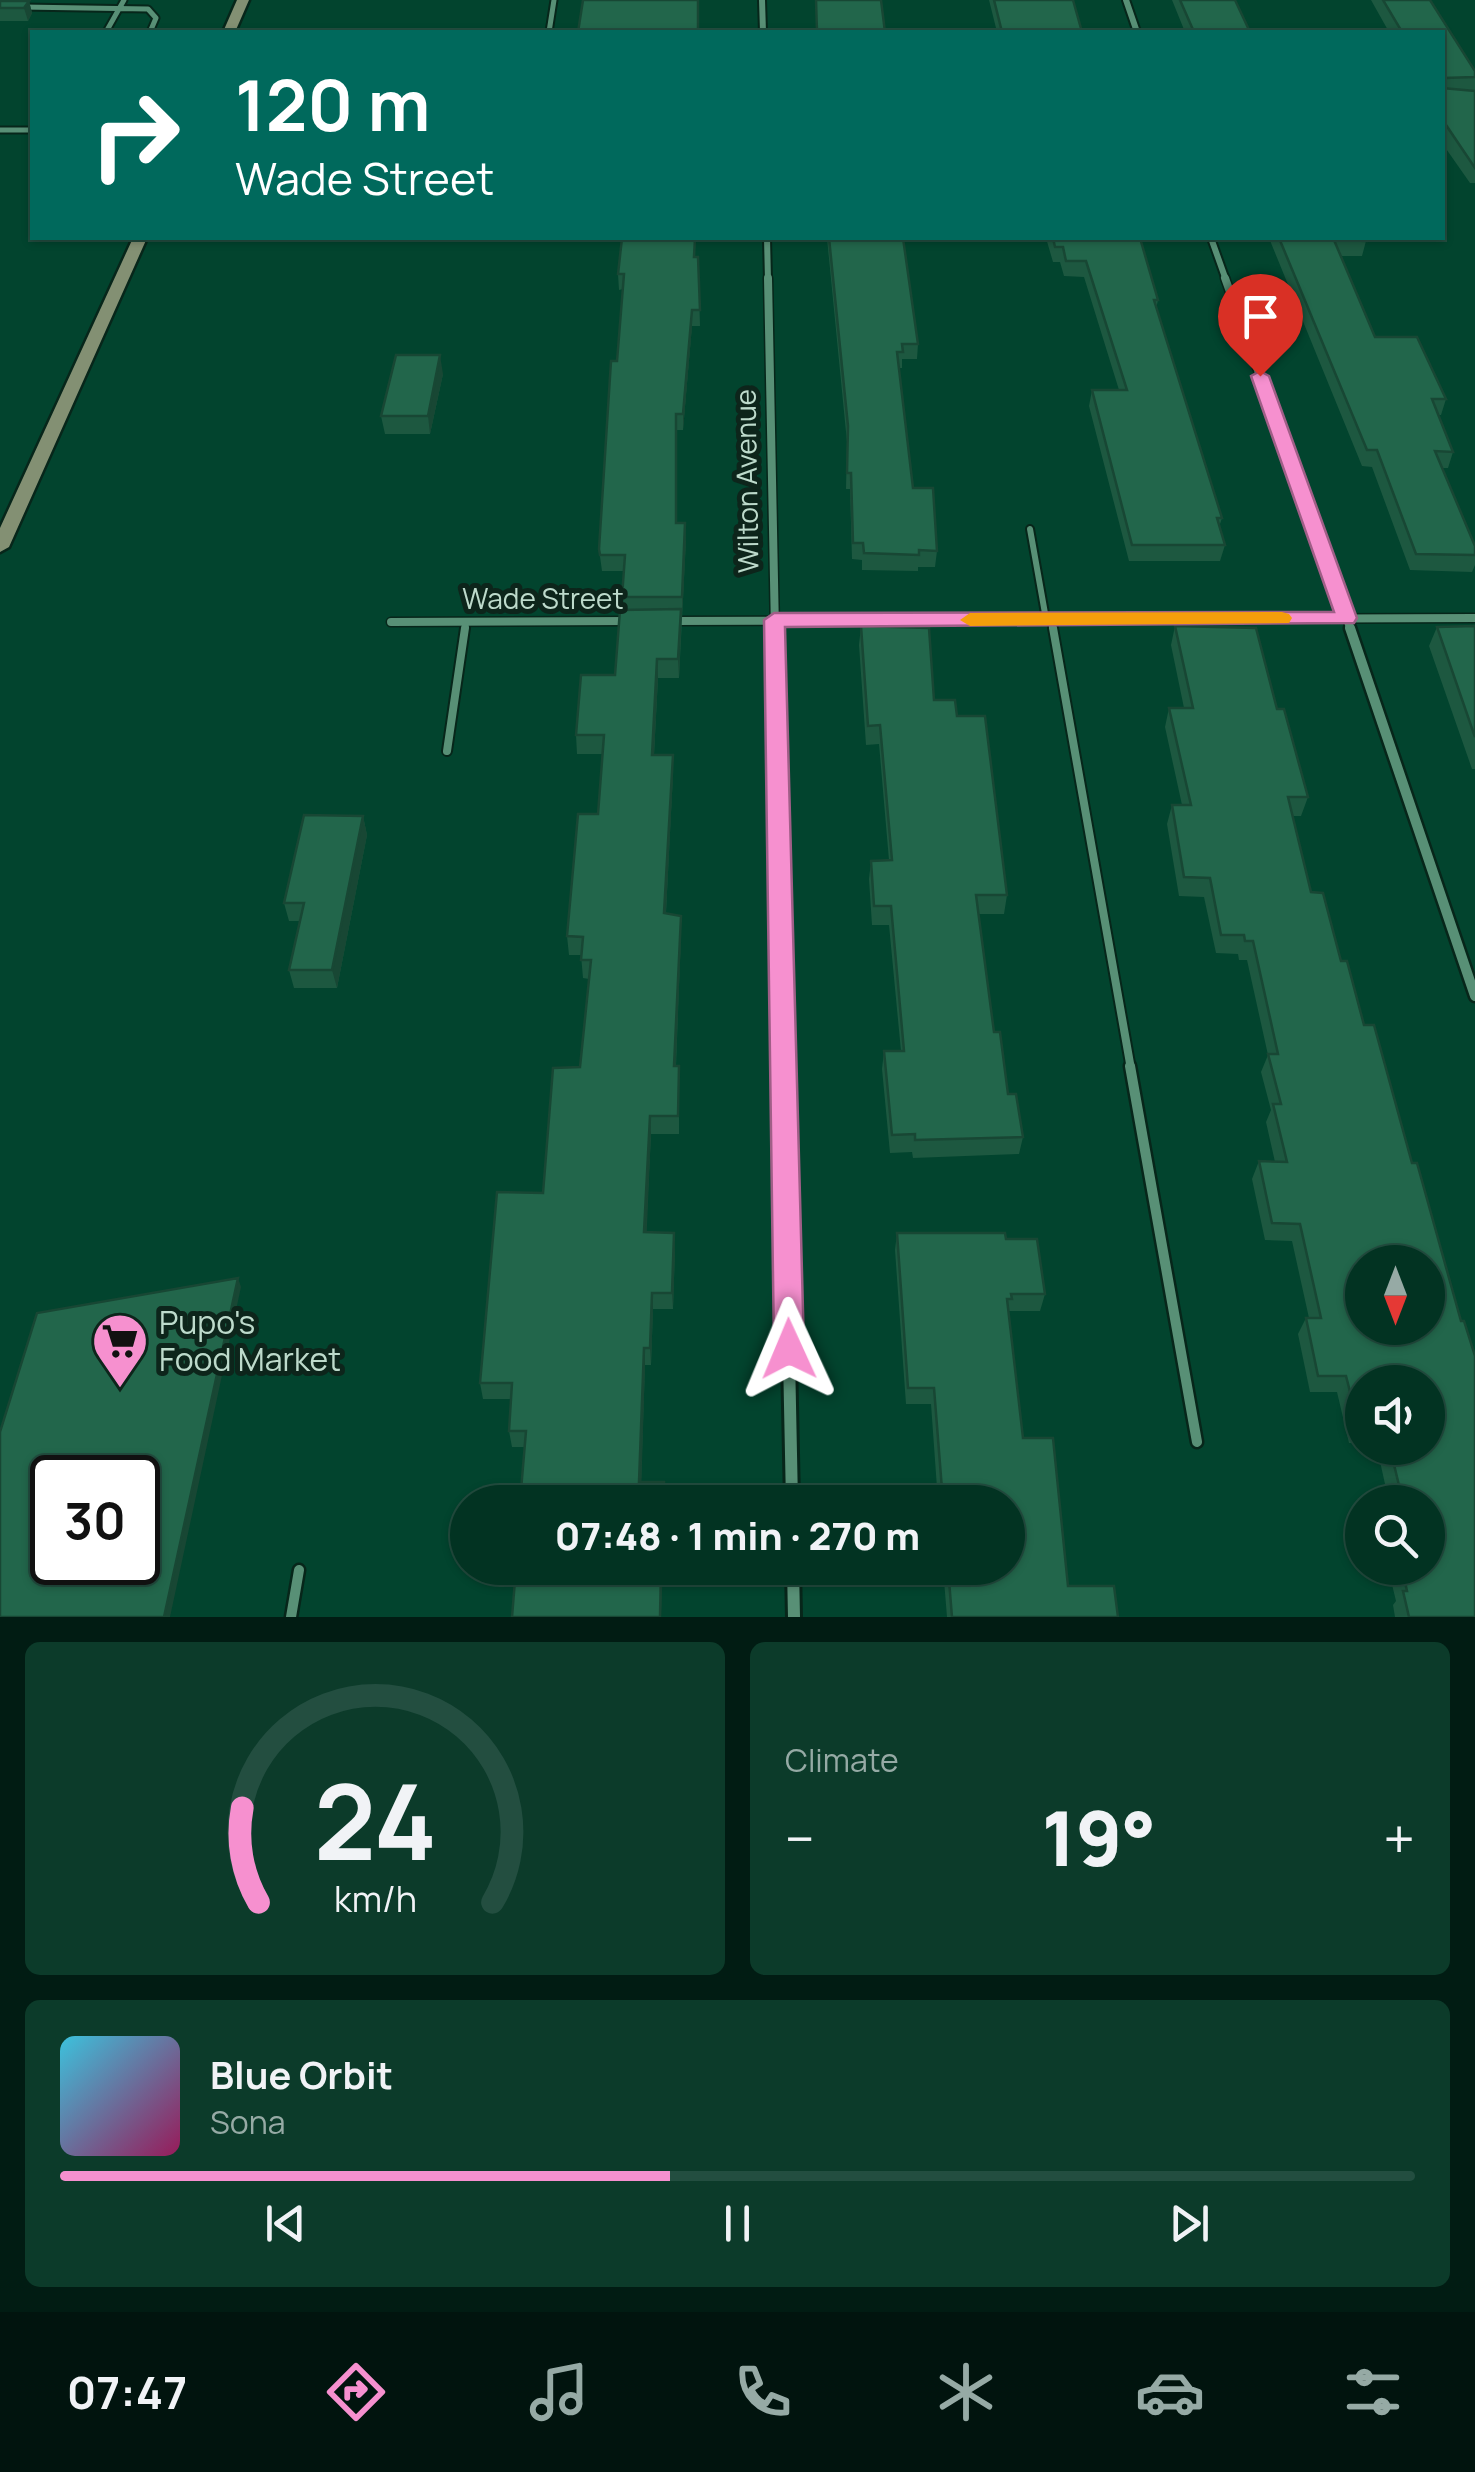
<!DOCTYPE html>
<meta charset="utf-8">
<style>
:root{--surface:#023322;--page:#0c3b2a;--text:#f1f3f6;--muted:#96aaa5;--line:#234e40;--accent:#f690cf}
body{margin:0;font-family:Manrope,sans-serif;background:var(--page);color:var(--text);height:100vh;display:flex;flex-direction:column;font-size:38px;white-space:nowrap}
*{box-sizing:border-box;margin:0}
p{font-size:32px;color:var(--muted)}
.icon{flex:none;width:55px;height:55px;fill:none;stroke:currentColor;stroke-width:2;stroke-linecap:round;stroke-linejoin:round}
.map{position:relative;height:1617px;overflow:hidden}
.details{display:flex;flex-direction:column;gap:25px;padding:25px;background:#011c13;flex:1}
.details>*{flex:none}
.banner{position:absolute;left:30px;top:30px;width:1415px;height:210px;border-radius:0px;box-shadow:0 2px 8px #0004,0 0 0 2px var(--line);background:#00695c;color:#fff;overflow:hidden}
.needle{width:65px;rotate:180deg}
.controls{position:absolute;left:1345px;top:1245px;display:grid;gap:20px}
.controls a{display:grid;place-items:center;width:100px;height:100px;border-radius:50%;background:var(--surface);box-shadow:0 2px 8px #0004,0 0 0 2px var(--line);font-size:50px}
.speed{position:absolute;left:30px;top:1455px;display:flex;gap:20px;font-size:50px;font-weight:700;text-align:center}
.speed>*{display:grid;place-content:center;width:130px;height:130px;border-radius:50%;background:var(--surface);box-shadow:0 2px 8px #0004,0 0 0 2px var(--line);line-height:1}
.speed .limit{border:5px solid #111;border-radius:15px;background:#fff;color:#111}
.pin{position:absolute;display:grid;place-items:center;width:85px;height:85px;color:#fff;margin:-102px -42px;border-radius:50% 50% 50% 0;rotate:-45deg;box-shadow:0 0 10px #0007}
.pin .icon{rotate:45deg}
.me{position:absolute;width:110px;margin:-55px;rotate:359deg;stroke-linejoin:round;filter:drop-shadow(0 0 8px #0008)}
.turn{display:flex;align-items:center;gap:35px;height:210px;padding:0 40px;font-size:45px}
.turn .icon{width:130px;height:130px;stroke-width:2.5}
.turn b{display:block;font-size:70px;line-height:85px}
.big{font-size:75px;font-weight:800;line-height:1.1}
.details .card{flex:1;display:flex;flex-direction:column;justify-content:center;gap:15px;min-width:0;padding:0 35px;border-radius:15px;background:var(--page)}
.details .dial{align-items:center;gap:0}
.dial svg{height:260px;overflow:visible;fill:none;stroke:var(--line);stroke-width:7;stroke-linecap:round;text-anchor:middle}
.dial text{fill:var(--text);stroke:none}
.song{display:flex;align-items:center;gap:30px}
.cover{width:120px;height:120px;border-radius:15px;background:linear-gradient(135deg,hsl(190 70% 55%),hsl(330 70% 35%))}
.played{height:10px;border-radius:5px;background:linear-gradient(90deg,var(--accent) 45%,var(--line) 45%)}
.keys{display:flex;justify-content:space-around;direction:ltr}
.heat{display:flex;justify-content:space-between;align-items:center;font-size:55px;direction:ltr}
.details .tiles{flex:1;display:grid;gap:25px;grid-template-columns:1fr 1fr}
.card:last-child{grid-column:span 2}
.trip{position:absolute;left:450px;top:1485px;width:575px;height:100px;border-radius:50px;background:var(--surface);box-shadow:0 2px 8px #0004,0 0 0 2px var(--line);font-weight:800;line-height:100px;text-align:center}
.tabs{display:flex;height:160px;justify-content:space-around;align-items:center;background:#01140e;color:var(--muted)}
.tabs .icon{width:70px;height:70px}
.tabs .on{color:var(--accent)}
.tabs b{font-size:45px;color:var(--text)}
.map>svg:first-child{display:block}
.lines{fill:none;stroke-linecap:round;stroke-linejoin:round}
.lane-far3-casing{stroke:#07261a;stroke-width:9}
.lane-far2-casing{stroke:#07261a;stroke-width:10}
.lane-far1-casing{stroke:#07261a;stroke-width:12}
.lane-casing{stroke:#07261a;stroke-width:15}
.street-far3-casing{stroke:#07261a;stroke-width:10}
.street-far2-casing{stroke:#07261a;stroke-width:11}
.street-far1-casing{stroke:#07261a;stroke-width:15}
.street-casing{stroke:#07261a;stroke-width:18}
.secondary-casing{stroke:#07261a;stroke-width:5}
.lane-far3{stroke:#589076;stroke-width:5}
.lane-far2{stroke:#589076;stroke-width:6}
.lane-far1{stroke:#589076;stroke-width:8}
.lane{stroke:#589076;stroke-width:10}
.street-far3{stroke:#589076;stroke-width:6}
.street-far2{stroke:#589076;stroke-width:8}
.street-far1{stroke:#589076;stroke-width:10}
.street{stroke:#589076;stroke-width:12}
.secondary{fill:#839073;fill-rule:evenodd}
.wall{fill:#1d5840}
.shaded-wall{fill:#184734}
.building{fill:#22664b;stroke:#184734;stroke-width:2.5;fill-rule:evenodd}
.route{fill:#f690cf;stroke:#a05e87;stroke-width:2.5}
.slow{fill:#f59e0b}
.labels{text-anchor:middle;stroke-width:10;stroke-linejoin:round;paint-order:stroke}
.street-label{font-size:28px;fill:#bddacb;stroke:#0d251b}
.near-poi-label{font-size:32px;fill:#bddacb;stroke:#0d251b;text-anchor:start}
</style>
<div class="map">
<svg width="1475" height="1617" viewBox="0 0 1475 1617">
<rect width="100%" height="100%" fill="#02442e"/>
<g class="lines">
<!-- lane-far3 casing -->
<g class="lane-far3-casing">
<path id="lane-far3" d="M22,7L148,9L156,18L150,32
M106,32L124,0
M549,32L554,0
M0,130H32"/>
</g>
<!-- lane-far2 casing -->
<g class="lane-far2-casing">
<path id="lane-far2" d="M1030,529L1046,619
M1051,619L1053,630
M465,630L466,622"/>
</g>
<!-- lane-far1 casing -->
<g class="lane-far1-casing">
<path id="lane-far1" d="M1053,628L1131,1069
M447,751L465,628"/>
</g>
<!-- lane casing -->
<g class="lane-casing">
<path id="lane" d="M1130,1066L1197,1442
M291,1617L299,1570"/>
</g>
<!-- street-far3 casing -->
<g class="street-far3-casing">
<path id="street-far3" d="M762,0L763,32
M1126,0L1137,32
M767,238L768,280
M1211,238L1226,280"/>
</g>
<!-- street-far2 casing -->
<g class="street-far2-casing">
<path id="street-far2" d="M768,278L775,630
M1225,278L1351,630
M671,621L1475,618
M391,622L629,621"/>
</g>
<!-- street-far1 casing -->
<g class="street-far1-casing">
<path id="street-far1" d="M775,628L783,1069
M1350,628L1475,996"/>
</g>
<!-- street casing -->
<g class="street-casing">
<path id="street" d="M783,1066L792,1502
M793,1568L794,1617"/>
</g>
<!-- secondary casing -->
<g class="secondary-casing">
<path id="secondary" d="M237,0H249L235,32H223Z
M133,238H147L9,547L0,552V528Z"/>
</g>
<!-- lane-far3 -->
<use href="#lane-far3" class="lane-far3"/>
<!-- lane-far2 -->
<use href="#lane-far2" class="lane-far2"/>
<!-- lane-far1 -->
<use href="#lane-far1" class="lane-far1"/>
<!-- lane -->
<use href="#lane" class="lane"/>
<!-- street-far3 -->
<use href="#street-far3" class="street-far3"/>
<!-- street-far2 -->
<use href="#street-far2" class="street-far2"/>
<!-- street-far1 -->
<use href="#street-far1" class="street-far1"/>
<!-- street -->
<use href="#street" class="street"/>
<!-- secondary -->
<use href="#secondary" class="secondary"/>
</g>
<!-- wall -->
<path class="wall" d="M989,0H1073L1082,32H997Z
M1172,0H1235L1250,32H1185Z
M1371,0H1430L1475,71V183H1470L1442,143V32H1389Z
M0,1H29L32,13L28,21H0Z
M827,238H903L918,344L917,359H902V368H899L913,488L937,551L935,567H918V571L862,570V560L852,559L850,489H846L847,442Z
M1046,238H1140L1158,300L1156,309L1222,518L1219,527L1225,545L1220,561H1129L1089,406L1092,390H1119L1084,277L1064,276L1060,262H1053Z
M1269,238H1364L1366,241L1362,256H1341L1375,337L1446,399L1441,415H1438L1453,452L1448,468H1442L1475,546V565L1472,572L1410,570L1372,467L1362,466Z
M695,257H698L700,326H692L683,430H676L677,523H685L686,540L679,678H658L654,755H673V774L666,913L681,916V935L676,1066L679,1084V1134H651L646,1232L675,1250L673,1309H653L651,1365H645L641,1482L665,1502L525,1447H512L509,1431L511,1399H483L480,1383L543,1193L580,1067L589,979L583,978L581,955H569L567,936L598,814L602,754H577L576,735L615,675L623,610L624,571H602L599,549L623,289L619,290L618,274Z
M443,374L430,434H385L381,416Z
M861,626L934,700L957,716L1007,895L1004,914H978L994,1032L1008,1094L1023,1137L1019,1154L913,1158L912,1152L890,1153L882,1069L884,1051H901L889,925H872L869,879L871,861L889,860L879,744L866,745L859,645Z
M1175,626L1277,709L1308,797L1301,816H1293L1475,1617H1395L1393,1605L1396,1601L1388,1568H1428V1502H1389L1377,1448H1428L1362,1382V1443H1349L1337,1392H1310L1298,1334L1306,1318H1309L1292,1241L1265,1240L1252,1179L1259,1161L1275,1162L1266,1122L1271,1110L1261,1072L1268,1055L1247,960H1239L1238,954L1216,953L1204,897L1179,896L1167,824L1172,805H1182L1165,727L1169,708H1184L1171,645Z
M1475,626V769H1472L1429,646L1437,627Z
M363,816L367,835L337,988H294L289,970L300,921H289L284,903Z
M897,1233L1006,1239L1045,1294L1040,1311H1009L1023,1438L1068,1586L1118,1617H947L943,1568H1008V1502H938L931,1404H906L895,1250Z"/>
<!-- shaded-wall -->
<path class="shaded-wall" d="M29,1L32,13L28,21L24,8Z
M692,310V326L683,430V414Z
M440,355L443,374L430,434L428,416Z
M685,523L686,540L682,613V597Z
M681,609V628L679,678L678,659Z
M657,659L658,678L653,774L652,755Z
M673,755V774L665,931L664,913Z
M363,816L367,835L337,988L332,970Z
M681,916V935L675,1084L674,1066Z
M650,1116L651,1134L646,1249L644,1232Z
M674,1233L675,1250L673,1309L672,1293Z
M238,1278L241,1287L170,1617H164Z
M652,1293L653,1309L651,1365L650,1348Z
M644,1348L645,1365L641,1497L639,1482Z
M661,1568H663L661,1617H660Z"/>
<!-- building -->
<path class="building" d="M583,0H698V32H578Z
M816,0H881L885,32H817Z
M994,0H1073L1082,32H1002Z
M1180,0H1235L1250,32H1194Z
M1383,0H1430L1475,71V77L1444,78L1442,83V32H1402Z
M0,1H29L24,8H0Z
M1442,88L1475,91V168L1442,119Z
M622,238H695L694,257H698L700,310H692L683,414H676V523H685L682,597H622L625,555H600L599,549L611,361H617L624,274H618Z
M829,238H903L918,344H902L903,352H897L913,488H933L937,551L919,550V555L864,553L863,543H853L851,473H847L848,426Z
M1053,238H1140L1158,300H1154L1222,518H1217L1225,545H1132L1092,390H1127L1086,261H1066L1063,247H1055Z
M1279,238H1364L1366,241L1334,240L1375,337H1417L1446,399H1432L1453,452L1435,451L1475,546V555L1416,554L1377,450H1367Z
M396,355H440L428,416H381Z
M681,609L678,659H657L652,755H673L664,913L681,916L674,1066H679L678,1116H650L644,1232L674,1233L672,1293H652L650,1348H644L639,1482H664L663,1502H520L526,1431H509L512,1383H480L497,1192L543,1193L553,1068L580,1067L591,960H581L583,937L567,936L578,814H598L604,735H576L581,675H615L620,610Z
M861,626L929,628L934,700H955L957,716H985L1007,895H976L994,1032H1000L1008,1094H1016L1023,1137L915,1140V1134L892,1135L884,1051H904L891,906H874L871,861L892,860L880,725L868,726Z
M1175,626L1256,628L1277,709H1284L1308,797H1288L1311,892L1323,893L1341,961H1347L1364,1025H1374L1412,1163H1417L1461,1321H1464L1475,1356V1617H1409L1403,1591H1407L1402,1568H1428V1502H1403L1390,1448H1428V1382H1362V1427H1359L1346,1376H1318L1306,1318H1321L1300,1224L1272,1223L1259,1161L1287,1162L1273,1104H1281L1268,1054H1278L1253,941H1245L1244,935H1221L1210,878L1184,877L1172,805H1191L1169,708H1193ZM1362,1262H1428V1328H1362Z
M1475,626V737L1437,627Z
M304,815L363,816L332,970H289L304,903H284Z
M897,1233H1005L1006,1239H1037L1045,1294H1011L1012,1299H1007L1023,1438H1053L1068,1586H1114L1118,1617H952L948,1568H1008V1502H943L934,1388H908Z
M238,1278L164,1617H0V1432L37,1313ZM52,1478H138V1562H52Z
M516,1568H661L660,1617H512Z"/>
<!-- route -->
<path class="route" d="M1260,371L1269,376L1357,618L1354,623L785,627L804,1349L799,1359L789,1363L779,1359L774,1349L764,620L774,613L1334,612L1251,376Z"/>
<!-- slow -->
<path class="slow" d="M1282,612L1289,614L1292,618L1289,623L970,626L960,620L970,613Z"/>
<!-- icons -->
<defs>
<g id="supermarket-pin" transform="scale(2.875)"><path d="M0 17L-7.5 6A9.5 9.5 0 1 1 7.5 6Z" fill="#f690cf" stroke="#0d251b"/><path d="M-6-5.5h2.5l.6 2H6L4.5 2H-2.5L-4.4-4H-6ZM-1.5 3.2a1.3 1.3 0 1 0 .1 0ZM3 3.2a1.3 1.3 0 1 0 .1 0Z" fill="#111"/></g>
</defs>
<g fill-rule="evenodd">
<use href="#supermarket-pin" x="120" y="1341"/>
</g>
<g class="labels">
<!-- street labels -->
<g class="street-label">
<text transform="translate(747 481) rotate(-91)" y="10">Wilton Avenue</text>
<text x="543" y="609">Wade Street</text>
</g>
<!-- near-poi labels -->
<g class="near-poi-label">
<text x="159" y="1334">Pupo's<tspan x="159" dy="37">Food Market</tspan></text>
</g>
</g>
</svg>
<div class="controls">
<a><svg class="needle" viewBox="-14 -14 28 28"><path d="M0-13l5 13h-10z" fill="#e53935"/><path d="M0 13l5-13h-10z" fill="#96aaa5"/></svg></a>
<a><svg class="icon" aria-label="sound" viewBox="0 0 24 24"><path d="M4 9h4l5-4v14l-5-4H4zM17 9q2 3 0 6"/></svg></a>
<a><svg class="icon" aria-label="search" viewBox="0 0 24 24"><circle cx="10" cy="10" r="6"/><path d="M15 15l6 6"/></svg></a>
</div>
<div class="speed"><div class="limit">30</div></div>
<div class="pin" style="left:1260px;top:376px;background:#d93025"><svg class="icon" aria-label="arrive" viewBox="0 0 24 24"><path d="M6 21V4h12l-3 4 3 4H6"/></svg></div>
<svg class="me" style="left:789px;top:1349px" viewBox="-20 -20 40 40"><path d="M0-17L14 15 0 8-14 15z" fill="#f690cf" stroke="#fff" stroke-width="4"/></svg>
<div class="trip">07:48 · 1 min · 270 m</div>
<div class="banner">
<div class="turn"><svg class="icon" aria-label="right" viewBox="0 0 24 24"><path d="M7 20v-9h11M14 6l5 5-5 5"/></svg><div><b>120 m</b>Wade Street</div></div>
</div>
</div>
<section class="details">
<div class="tiles">
<div class="card dial"><svg viewBox="0 0 100 80">
<path d="M14 69A42 42 0 1 1 86 69"/>
<path d="M14 69A42 42 0 0 1 9 40" stroke="#f690cf"/>
<text x="50" y="56" font-size="32" font-weight="700">24</text>
<text x="50" y="72" font-size="11">km/h</text>
</svg></div>
<div class="card"><p>Climate</p>
<div class="heat"><a>−</a><b class="big">19°</b><a>+</a></div>
</div>
<div class="card">
<div class="song"><i class="cover"></i><div><b>Blue Orbit</b><p>Sona</p></div></div>
<div class="played"></div>
<div class="keys"><svg class="icon" aria-label="previous" viewBox="0 0 24 24"><path d="M18 5L8 12l10 7zM5 5v14"/></svg><svg class="icon" aria-label="pause" viewBox="0 0 24 24"><path d="M8 5v14M16 5v14"/></svg><svg class="icon" aria-label="next" viewBox="0 0 24 24"><path d="M6 5l10 7-10 7zM19 5v14"/></svg></div>
</div>
</div>
</section>
<nav class="tabs">
<b>07:47</b>
<svg class="icon on" aria-label="directions" viewBox="0 0 24 24"><path d="M12 3l9 9-9 9-9-9zM9 14v-3h6M13 9l2 2-2 2"/></svg>
<svg class="icon" aria-label="music" viewBox="0 0 24 24"><path d="M9 18V5l10-2v13"/><circle cx="6" cy="18" r="3"/><circle cx="16" cy="16" r="3"/></svg>
<svg class="icon" aria-label="phone" viewBox="0 0 24 24"><path d="M5 4h4l2 5-3 2q2 4 5 5l2-3 5 2v4C11 20 4 13 5 4z"/></svg>
<svg class="icon" aria-label="climate" viewBox="0 0 24 24"><path d="M12 3v18M4 7l16 10M4 17L20 7"/></svg>
<svg class="icon" aria-label="car" viewBox="0 0 24 24"><path d="M5 17H2v-5l4-1 3-4h7l3 4 3 1v5h-3M9 17h6M6 11h13"/><circle cx="7" cy="17" r="2"/><circle cx="17" cy="17" r="2"/></svg>
<svg class="icon" aria-label="filters" viewBox="0 0 24 24"><path d="M4 7h16M4 17h16"/><circle cx="9" cy="7" r="2"/><circle cx="15" cy="17" r="2"/></svg>
</nav>
